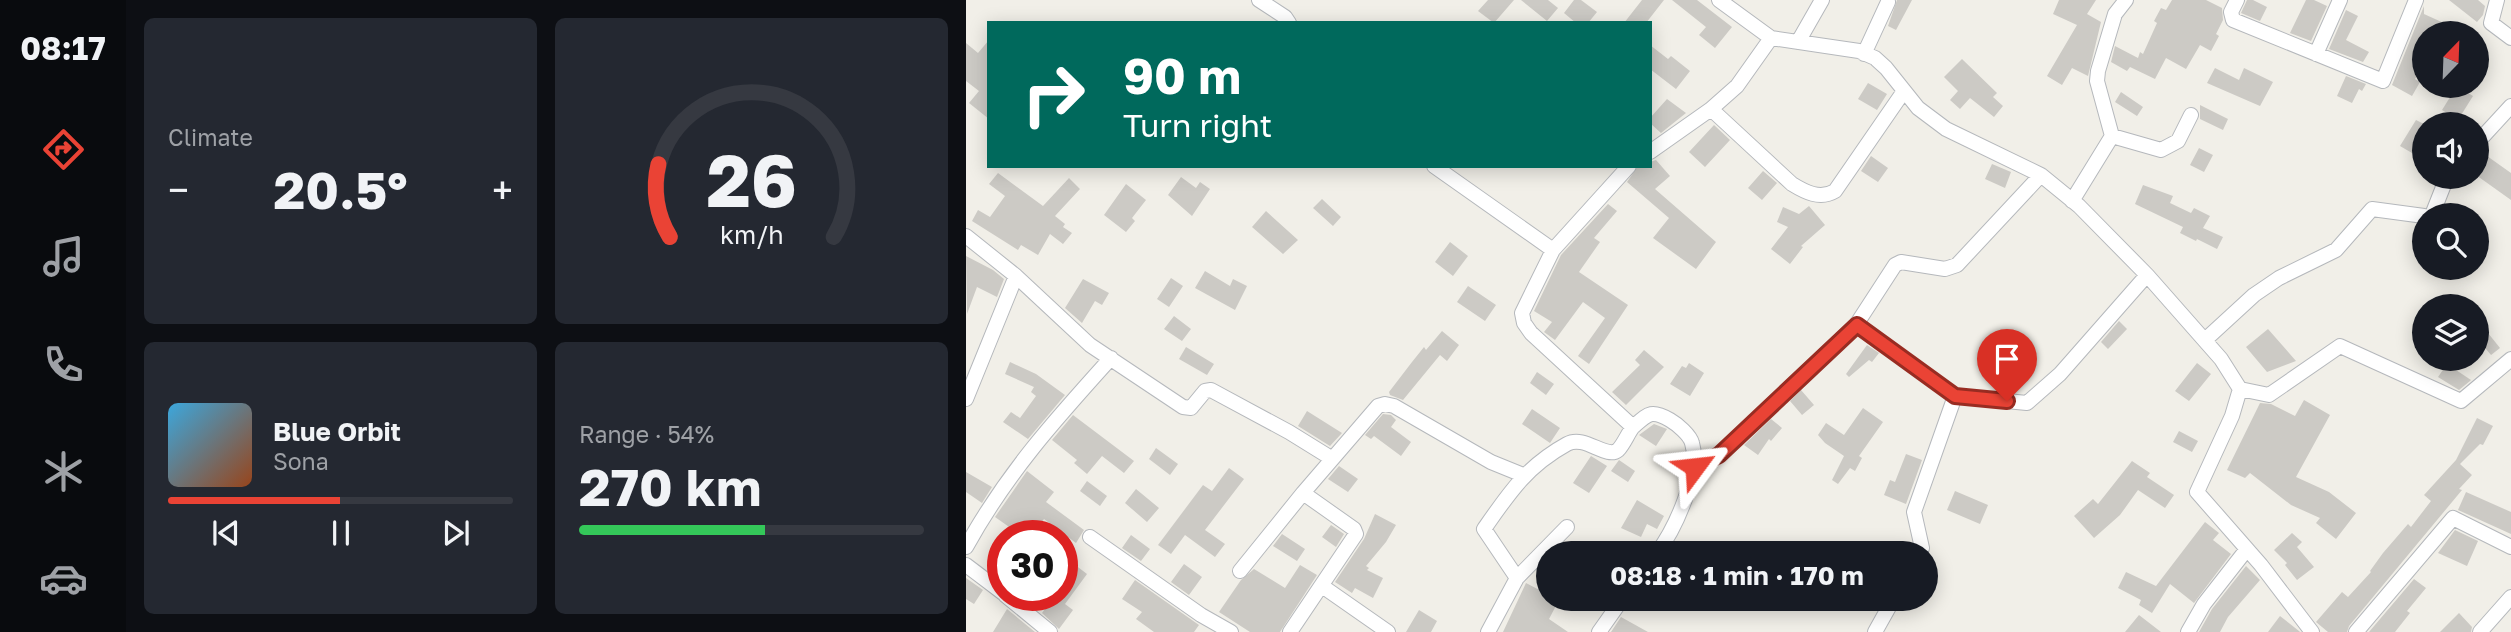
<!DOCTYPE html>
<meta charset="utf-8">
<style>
:root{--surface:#171b24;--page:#242831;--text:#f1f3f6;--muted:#9ea1a6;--line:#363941;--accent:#ea4335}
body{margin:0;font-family:"Golos Text",sans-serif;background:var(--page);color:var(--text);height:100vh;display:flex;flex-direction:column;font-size:26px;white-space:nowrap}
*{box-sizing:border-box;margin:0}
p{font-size:23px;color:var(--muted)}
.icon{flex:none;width:38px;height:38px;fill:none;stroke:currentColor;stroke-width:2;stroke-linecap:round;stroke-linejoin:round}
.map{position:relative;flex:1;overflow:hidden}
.side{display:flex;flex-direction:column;gap:18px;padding:18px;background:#0d0f14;width:840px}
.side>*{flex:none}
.banner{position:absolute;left:21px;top:21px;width:665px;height:147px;border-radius:0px;box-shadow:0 4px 18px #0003;background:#00695c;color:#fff;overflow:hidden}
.needle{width:46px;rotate:23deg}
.buttons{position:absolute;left:1446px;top:21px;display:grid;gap:14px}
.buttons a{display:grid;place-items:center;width:77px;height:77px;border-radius:50%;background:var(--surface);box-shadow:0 4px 18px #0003;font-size:35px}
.speed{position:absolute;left:21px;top:520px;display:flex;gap:14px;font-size:35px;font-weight:700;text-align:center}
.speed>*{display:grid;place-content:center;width:91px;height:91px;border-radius:50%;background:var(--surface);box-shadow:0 4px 18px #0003;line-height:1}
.speed .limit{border:10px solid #d22;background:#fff;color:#111}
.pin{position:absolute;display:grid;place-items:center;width:60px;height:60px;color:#fff;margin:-72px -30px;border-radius:50% 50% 50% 0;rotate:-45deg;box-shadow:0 0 7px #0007}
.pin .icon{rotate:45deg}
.me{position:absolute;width:77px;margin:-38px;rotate:60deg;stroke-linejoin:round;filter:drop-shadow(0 0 5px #0008)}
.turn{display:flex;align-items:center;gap:24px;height:147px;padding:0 21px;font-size:32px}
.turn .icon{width:91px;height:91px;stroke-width:2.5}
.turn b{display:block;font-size:49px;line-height:60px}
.big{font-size:52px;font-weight:700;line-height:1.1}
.side .tile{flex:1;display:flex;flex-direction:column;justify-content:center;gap:10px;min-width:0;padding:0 24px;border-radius:10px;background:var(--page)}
.side .dial{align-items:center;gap:0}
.dial svg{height:182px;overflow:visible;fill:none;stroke:var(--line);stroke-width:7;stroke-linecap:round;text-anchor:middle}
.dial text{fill:var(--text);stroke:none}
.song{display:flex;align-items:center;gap:21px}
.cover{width:84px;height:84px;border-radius:10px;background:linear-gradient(135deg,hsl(200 70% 55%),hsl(20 70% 35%))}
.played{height:7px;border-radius:4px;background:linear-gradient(90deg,var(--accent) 50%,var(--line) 50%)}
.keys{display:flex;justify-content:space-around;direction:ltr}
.heat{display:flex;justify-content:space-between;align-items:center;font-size:38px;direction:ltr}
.charge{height:10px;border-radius:5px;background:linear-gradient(90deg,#34c759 54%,var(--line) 0)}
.side .tiles{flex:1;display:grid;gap:18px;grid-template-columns:repeat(2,1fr)}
.trip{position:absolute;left:570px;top:541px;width:402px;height:70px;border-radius:35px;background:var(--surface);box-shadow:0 4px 18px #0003;font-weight:700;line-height:70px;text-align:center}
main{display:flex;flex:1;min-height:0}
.tabs{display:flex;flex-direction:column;width:126px;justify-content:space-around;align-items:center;background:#090b0e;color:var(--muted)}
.tabs .icon{width:49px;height:49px}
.tabs .on{color:var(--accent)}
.tabs b{font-size:32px;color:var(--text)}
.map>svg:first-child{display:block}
.building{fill:#cccac5}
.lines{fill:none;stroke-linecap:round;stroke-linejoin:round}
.street-casing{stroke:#b5b8bc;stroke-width:16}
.street{stroke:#fff;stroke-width:14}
.route-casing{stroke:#982c22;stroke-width:18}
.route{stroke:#ea4335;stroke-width:12}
</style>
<main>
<nav class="tabs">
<b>08:17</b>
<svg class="icon on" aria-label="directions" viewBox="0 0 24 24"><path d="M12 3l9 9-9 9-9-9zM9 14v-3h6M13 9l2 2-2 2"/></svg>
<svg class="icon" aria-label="music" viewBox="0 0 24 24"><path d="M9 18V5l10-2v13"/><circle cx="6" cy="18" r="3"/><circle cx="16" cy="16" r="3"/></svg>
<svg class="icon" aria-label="phone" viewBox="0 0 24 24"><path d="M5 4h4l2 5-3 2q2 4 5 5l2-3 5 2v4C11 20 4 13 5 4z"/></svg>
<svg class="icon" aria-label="climate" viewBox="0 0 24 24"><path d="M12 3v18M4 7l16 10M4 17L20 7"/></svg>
<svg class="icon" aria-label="car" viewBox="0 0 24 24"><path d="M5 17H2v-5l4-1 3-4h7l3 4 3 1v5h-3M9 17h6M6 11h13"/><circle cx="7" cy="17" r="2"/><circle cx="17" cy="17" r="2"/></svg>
</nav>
<section class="side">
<div class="tiles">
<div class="tile"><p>Climate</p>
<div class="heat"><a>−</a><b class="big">20.5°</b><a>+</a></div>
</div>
<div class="tile dial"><svg viewBox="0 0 100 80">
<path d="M14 69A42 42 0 1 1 86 69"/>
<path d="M14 69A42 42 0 0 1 9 37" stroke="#ea4335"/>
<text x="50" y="56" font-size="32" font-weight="700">26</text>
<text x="50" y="72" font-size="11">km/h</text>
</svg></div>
<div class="tile">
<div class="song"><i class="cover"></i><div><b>Blue Orbit</b><p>Sona</p></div></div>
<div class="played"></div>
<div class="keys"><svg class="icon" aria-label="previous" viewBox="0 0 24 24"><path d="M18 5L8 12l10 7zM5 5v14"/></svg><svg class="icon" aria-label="pause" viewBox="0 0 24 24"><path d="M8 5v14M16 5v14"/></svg><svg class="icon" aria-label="next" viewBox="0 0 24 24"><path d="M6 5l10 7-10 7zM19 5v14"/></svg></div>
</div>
<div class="tile"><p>Range · 54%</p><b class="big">270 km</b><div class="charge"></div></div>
</div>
</section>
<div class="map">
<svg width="1545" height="632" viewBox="0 0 1545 632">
<rect width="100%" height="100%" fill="#f1efe8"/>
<!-- building -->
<path class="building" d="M522,0H548L528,23L512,11Z
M555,0H582L592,8L581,21Z
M608,0H615L631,12L622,23H610L598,13Z
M676,0H698L680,23H658Z
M706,0H731L766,27L749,48L733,35L740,27Z
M931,0H946L930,30L922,26Z
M1093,0H1130L1121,14L1135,22L1122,76L1106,68L1096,85L1081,76L1111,25L1087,14Z
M1206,0H1240L1256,8L1257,20L1250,34L1253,36L1245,51L1234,45L1220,69L1200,58L1189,79L1164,67L1161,71L1145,62L1149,46L1172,58L1174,52L1177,54L1191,23L1188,21L1195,8L1200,10Z
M1281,0H1287L1301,7L1294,21L1275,13Z
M1340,0H1348L1361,6L1345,41L1324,33Z
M1483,0H1512L1519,6L1517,15L1511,22Z
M1458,6V14L1480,24L1476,33H1458V63L1449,79L1454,82L1446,96L1426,85Z
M1380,10L1392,16L1380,40L1403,52L1397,62L1363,49Z
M23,40V119L3,103L13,91L0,81V43L12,53Z
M684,45L702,59L705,56L724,71L710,89L684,69Z
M996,59L1031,93L1027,97L1037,106L1028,117L1004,98L994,109L984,100L992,91L978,77Z
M1249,68L1273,80L1278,68L1307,82L1294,106L1241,83Z
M1380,76L1400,84L1396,91L1393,89L1386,103L1371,96Z
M902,83L921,94L911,110L892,99Z
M1491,86L1507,96L1492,120L1476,110Z
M1155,92L1177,107L1171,116L1149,102Z
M701,99L720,113L695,133L684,123V118Z
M1234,105L1262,119L1257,130L1234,119Z
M1450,120L1458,124V160L1434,146Z
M748,125L764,140L739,167L723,152Z
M1233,148L1247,155L1238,172L1224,165Z
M905,156L922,168L912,182L895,171Z
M1521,156L1545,173V200L1510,175Z
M690,160L704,176L689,189L750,242L730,269L687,238L703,218L661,182L672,166H684V162Z
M1026,164L1045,172L1039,188L1019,179Z
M797,171L811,183L796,200L782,188Z
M32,173L77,206L103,178L114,189L89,216L99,224L97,227L106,233L97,244L84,234L72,255L55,245L52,250L6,221L12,210L24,217L39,196L23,184Z
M215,177L230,188L234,182L244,189L226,216L202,195Z
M160,184L180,200L166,218L169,221L160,232L138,215Z
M1177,185L1207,196L1204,203L1225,213L1228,208L1244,216L1237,228L1257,237L1251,249L1231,239L1230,241L1214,233L1217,227L1169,204Z
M356,199L375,217L367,226L347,208Z
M642,204L651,211L628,238L634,242L613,272L662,305L623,364L612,356L639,318L617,302L589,340L578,332L586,322L568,311L595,255Z
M843,206L859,225L835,246L837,247L824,264L805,249L822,227L811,222L817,207L833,214Z
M300,211L332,240L317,254L286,227Z
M484,242L502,256L487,276L469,262Z
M0,256L27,270L38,279L31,297L11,287L1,314Z
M239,271L264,286L267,279L281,286L269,310L229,288Z
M205,278L217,286L203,307L191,299Z
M117,279L143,293L136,305L129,301L116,323L99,308Z
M502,286L530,305L519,321L491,302Z
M208,316L225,329L216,341L198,329Z
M1153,321L1161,329L1142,349L1135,342Z
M1518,328L1534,348L1525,355L1510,337Z
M1302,329L1330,361L1301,372L1280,347Z
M476,331L493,345L481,361L474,355L437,400L424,395L423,392L446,362L458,347L460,350Z
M901,345L913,353L906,362L903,360L883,377L880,374Z
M220,347L248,364L241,375L213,359Z
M678,350L698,367L660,405L646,392L674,365L669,360Z
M44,362L70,374L99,395L62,439L37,422L45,412L54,418L70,396L65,392L68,387L39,374Z
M723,363L738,373L724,396L704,384L716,366L720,368Z
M1231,363L1245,374L1223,401L1209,391Z
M1481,364L1505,380L1504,381L1493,390L1472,377Z
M571,372L588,384L580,395L564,383Z
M835,390L848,405L836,415L824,401Z
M1338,400L1364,415L1330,477L1363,492L1390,513L1370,539L1350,523L1354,518L1325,505L1284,473L1279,478L1261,470L1294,403L1305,404L1329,416Z
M897,408L917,422L893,456L896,458L889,471L884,468L872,484L866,480L878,456L859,443L852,435L860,423L878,435Z
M566,409L594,428L584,443L556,424Z
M341,411L376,433L364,446L332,426Z
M417,414L425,415L430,420L425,427L445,442L435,456L408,436L405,439L399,435Z
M107,415L168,461L158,473L136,456L121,474L108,463L111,460L86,440Z
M1511,418L1527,426L1517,445L1514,444L1494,464L1506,475L1493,489L1496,490L1383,626L1381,632H1362L1350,622L1376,592L1382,597L1405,572L1404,571L1417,553L1442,524L1445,527L1465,501L1458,495L1490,460Z
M805,419L816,428L805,441L803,439L792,455L778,445Z
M688,424L701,429L690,446L673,435Z
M1213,431L1232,441L1226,452L1207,442Z
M190,448L212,464L204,475L183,459Z
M940,454L956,460L940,504L918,495L924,480L929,482Z
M625,456L641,466L623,493L607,483Z
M653,460L669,471L662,482L645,471Z
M1166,461L1184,473L1181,477L1208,495L1199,508L1172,490L1154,515L1128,538L1108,516L1127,499L1132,504Z
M373,466L392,479L382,492L362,479Z
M263,468L278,479L239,530L259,544L249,557L219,535L205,554L192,545L237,485L246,491Z
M61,471L88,492L80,502L118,530L110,543L78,519L66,536H41L46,529L29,517Z
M0,472L26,487L16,503L0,492Z
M121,481L141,496L134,506L114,491Z
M170,489L193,508L181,522L159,503Z
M989,491L1022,505L1014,524L981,510Z
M1500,492L1545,512V534L1492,510Z
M671,500L698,516L691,529L681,524L675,537L655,528Z
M409,514L430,525L420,542L400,566L403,568L401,570L417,578L407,598L389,588L386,593L369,582L398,539Z
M1239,522L1253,533L1247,540L1265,554L1228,603L1204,584L1186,613L1173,605L1175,600L1152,588L1160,572L1190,586Z
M365,525L378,534L370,547L356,537Z
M1489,530L1512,541L1501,566L1472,553Z
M1326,533L1336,542L1331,547L1348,567L1331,580L1319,565L1321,563L1308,550Z
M316,534L339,549L331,561L307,546Z
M165,535L184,549L175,561L156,548Z
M104,561L121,574L99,604L107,610L93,629L76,613L89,595H96V572Z
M218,564L236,577L223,595L205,582Z
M334,565L351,575L314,632H284L253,612L275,580L288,569L319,588Z
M1280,566L1294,580L1262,617L1254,632H1233L1246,609Z
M0,578L17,590L8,604L0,599Z
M1448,579L1460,588L1441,611L1444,613L1429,632H1403Z
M169,580L233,625L228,632H188L170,619L176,612L156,599Z
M560,583L583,595V598L593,600L583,619L602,632H537Z
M41,609L69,632H27Z
M453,610L471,621L465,632H440Z
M1493,613L1506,627L1505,632H1474Z
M1173,615L1195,632H1159Z
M1314,616L1333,631L1334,632H1302Z
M655,617L682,632H645Z"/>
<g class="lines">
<!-- street casing -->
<g class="street-casing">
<path id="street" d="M293,0L319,17L323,23
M753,0L805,38L893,51L909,58L920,68L952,108L980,129L1075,175L1113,206L1181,275L1255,359L1274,389L1266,416L1231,492L1295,565L1346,632
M1271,0L1265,12L1267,20L1417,81L1450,0
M1531,0L1525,23L1545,38
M832,42L856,0
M898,54L922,2
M1350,54L1374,0
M745,109L826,184C839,192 854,200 869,191L938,91
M1146,136L1195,150L1212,141L1225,115
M1510,144L1545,106
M684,152L745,109L771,86L805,38
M468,166L587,250L556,313L558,323L565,333L667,427C662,433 658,444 652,450C640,460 619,434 601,444C561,466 543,493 518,529L551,578L522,632
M1075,175L991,265L979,269L935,262L929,265L890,325L989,396L1061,403L1094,374L1181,275
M1106,201L1146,136L1131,81L1132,71L1149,14L1160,0
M1466,215L1481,177
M0,236L50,276
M587,250L663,166
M1239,340L1288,295L1313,278L1370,250L1406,209L1458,216
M1274,389L1303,395L1374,346L1495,401L1545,359
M0,399L50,276L124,345L217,407L225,408L239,391L245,390L323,432L365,458
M667,427C682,414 685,409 704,420C711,424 724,435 726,443C735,473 709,529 691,553
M729,467L753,455L890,325
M124,537L235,615L265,632
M0,547C41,473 89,420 145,358
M954,553L956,548L948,512L989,396
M0,565L37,593
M274,571L337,493
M551,578L601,527
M356,586L422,632
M39,595L84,632
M324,632L390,534L388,529L337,493L412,406L419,404L428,406L525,462L557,475
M633,632L657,598
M909,632L928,598
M1222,632L1238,604L1281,549
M1390,632L1487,518L1545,547
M1514,632L1545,597"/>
</g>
<!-- street -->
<use href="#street" class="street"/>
</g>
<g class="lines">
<!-- route casing -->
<g class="route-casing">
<path id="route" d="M729,467L753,455L891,325L989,396L1041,401"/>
</g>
<!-- route -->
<use href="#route" class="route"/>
</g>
</svg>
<div class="buttons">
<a><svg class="needle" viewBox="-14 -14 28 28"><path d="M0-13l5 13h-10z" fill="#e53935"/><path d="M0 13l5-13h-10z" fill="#9ea1a6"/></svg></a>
<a><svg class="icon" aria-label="sound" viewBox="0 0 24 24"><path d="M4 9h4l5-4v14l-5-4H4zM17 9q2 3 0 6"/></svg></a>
<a><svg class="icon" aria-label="search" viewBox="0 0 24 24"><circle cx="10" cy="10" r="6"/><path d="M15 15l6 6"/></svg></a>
<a><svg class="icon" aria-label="layers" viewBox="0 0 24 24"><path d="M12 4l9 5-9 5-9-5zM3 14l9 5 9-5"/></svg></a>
</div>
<div class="speed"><div class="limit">30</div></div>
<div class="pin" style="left:1041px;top:401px;background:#d93025"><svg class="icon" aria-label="arrive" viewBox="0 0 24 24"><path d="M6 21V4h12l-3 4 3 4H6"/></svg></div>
<svg class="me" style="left:729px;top:467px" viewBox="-20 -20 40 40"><path d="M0-17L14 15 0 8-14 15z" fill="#ea4335" stroke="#fff" stroke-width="4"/></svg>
<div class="trip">08:18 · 1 min · 170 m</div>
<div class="banner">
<div class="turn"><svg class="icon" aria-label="right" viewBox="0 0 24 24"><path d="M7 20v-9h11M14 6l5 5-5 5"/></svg><div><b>90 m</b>Turn right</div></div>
</div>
</div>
</main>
